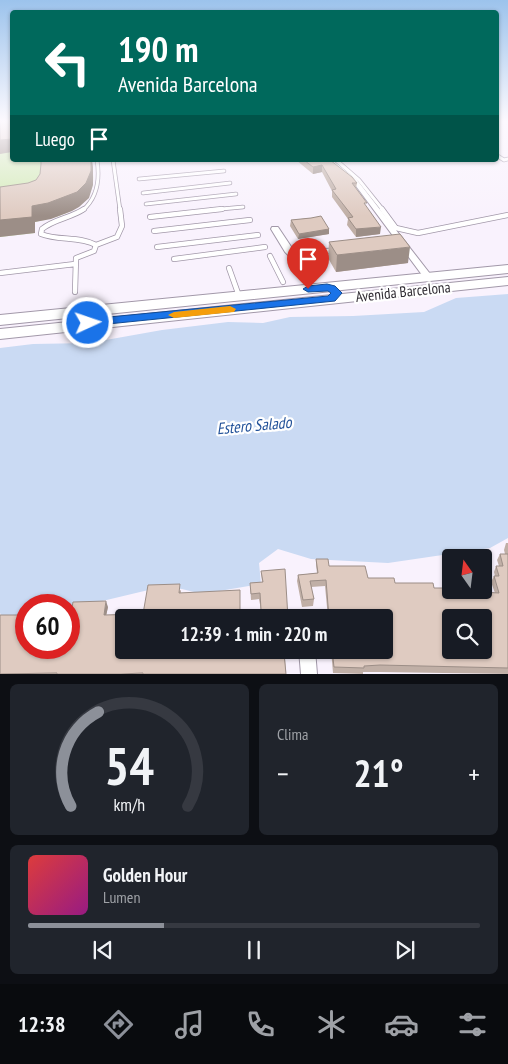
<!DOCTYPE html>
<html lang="es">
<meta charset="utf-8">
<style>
:root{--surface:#171b24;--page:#20242c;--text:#f1f3f6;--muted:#9ea1a6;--line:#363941;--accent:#8c9099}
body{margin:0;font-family:"PT Sans Narrow",sans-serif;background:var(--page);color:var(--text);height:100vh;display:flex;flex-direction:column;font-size:19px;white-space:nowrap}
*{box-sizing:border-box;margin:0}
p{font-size:16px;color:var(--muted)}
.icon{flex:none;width:28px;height:28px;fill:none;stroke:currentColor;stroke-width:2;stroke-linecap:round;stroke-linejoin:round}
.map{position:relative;height:674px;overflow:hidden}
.panel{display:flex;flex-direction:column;gap:10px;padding:10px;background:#0d0f14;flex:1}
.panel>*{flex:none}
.hud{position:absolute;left:10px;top:10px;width:489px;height:152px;border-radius:5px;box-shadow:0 1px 4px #0004;background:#00695c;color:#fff;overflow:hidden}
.needle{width:32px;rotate:346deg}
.fabs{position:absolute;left:442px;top:549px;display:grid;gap:10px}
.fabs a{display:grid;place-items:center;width:50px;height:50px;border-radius:5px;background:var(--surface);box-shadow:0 1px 4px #0004;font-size:25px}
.speed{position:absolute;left:15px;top:594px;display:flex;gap:10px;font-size:25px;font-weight:700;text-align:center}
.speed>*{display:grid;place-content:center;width:65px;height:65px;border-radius:50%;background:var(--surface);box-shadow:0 1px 4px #0004;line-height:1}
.speed .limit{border:8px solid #d22;background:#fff;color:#111}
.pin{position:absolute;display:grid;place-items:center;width:42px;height:42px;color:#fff;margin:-51px -21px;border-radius:50% 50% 50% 0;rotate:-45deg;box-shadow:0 0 5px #0007}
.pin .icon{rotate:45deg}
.me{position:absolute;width:55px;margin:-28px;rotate:87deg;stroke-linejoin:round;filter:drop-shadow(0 0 4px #0008)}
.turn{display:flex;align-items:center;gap:18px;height:105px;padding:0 25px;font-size:22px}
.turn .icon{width:65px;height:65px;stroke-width:2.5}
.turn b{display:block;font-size:35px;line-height:42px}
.then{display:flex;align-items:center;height:48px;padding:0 25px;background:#0003;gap:10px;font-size:19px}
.big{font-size:38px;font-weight:700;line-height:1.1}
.panel .tile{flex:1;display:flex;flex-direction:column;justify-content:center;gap:8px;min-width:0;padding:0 18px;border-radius:8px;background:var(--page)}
.panel .dial{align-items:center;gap:0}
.dial svg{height:130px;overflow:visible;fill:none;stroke:var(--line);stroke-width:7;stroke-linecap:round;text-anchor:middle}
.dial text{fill:var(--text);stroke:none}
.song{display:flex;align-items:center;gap:15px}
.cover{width:60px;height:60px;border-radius:8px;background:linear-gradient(135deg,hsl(0 70% 55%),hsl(310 70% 35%))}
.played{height:5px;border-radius:2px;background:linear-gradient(90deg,var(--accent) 30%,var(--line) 30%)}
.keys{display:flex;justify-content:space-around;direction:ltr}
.heat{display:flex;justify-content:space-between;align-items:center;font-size:28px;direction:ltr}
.panel .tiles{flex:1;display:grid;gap:10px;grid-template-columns:1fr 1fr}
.tile:last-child{grid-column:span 2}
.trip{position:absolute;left:115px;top:609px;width:278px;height:50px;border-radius:5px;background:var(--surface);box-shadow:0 1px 4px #0004;font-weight:700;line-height:50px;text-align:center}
.menu{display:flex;height:80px;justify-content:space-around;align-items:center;background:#090b0e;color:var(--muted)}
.menu .icon{width:35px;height:35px}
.menu .selected{color:var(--accent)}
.menu b{font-size:22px;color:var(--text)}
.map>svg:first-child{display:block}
.green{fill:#d3ebb7}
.water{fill:#cadaf3}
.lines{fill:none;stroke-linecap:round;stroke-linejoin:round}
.service-far1-casing{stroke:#a298a9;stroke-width:4.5}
.service-casing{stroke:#a298a9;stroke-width:6}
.minor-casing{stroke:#a298a9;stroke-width:2}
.primary-casing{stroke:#a298a9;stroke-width:2}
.service-far1{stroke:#fff;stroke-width:3}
.service{stroke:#fff;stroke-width:4.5}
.minor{fill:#fff;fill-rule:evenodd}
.primary{fill:#fff;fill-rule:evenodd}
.wall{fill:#c0afa6}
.shaded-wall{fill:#9c8e87}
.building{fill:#dfcbc1;stroke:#9c8e87;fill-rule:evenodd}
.route{fill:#1a73e8;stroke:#114b97}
.slow{fill:#f59e0b}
.labels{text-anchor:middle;stroke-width:4.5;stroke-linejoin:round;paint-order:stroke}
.street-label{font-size:15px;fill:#312d34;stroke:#fff}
.water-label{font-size:16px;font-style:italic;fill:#235299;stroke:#fff}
</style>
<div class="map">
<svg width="508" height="674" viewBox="0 0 508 674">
<rect width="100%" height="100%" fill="#f9f2fd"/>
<!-- green -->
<path class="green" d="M12,128V160H90C104,203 70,215 35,222V233L0,237V129Z"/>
<!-- water -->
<path class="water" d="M508,294V538L490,548L388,563L311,559L278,549L259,563L261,584L202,594L182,589L161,587L69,609V605H26V619L6,623L0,613V348L33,344L89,343L162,330L228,322L263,323L290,317L353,316L424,312L456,298Z"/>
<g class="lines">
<!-- service-far1 casing -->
<g class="service-far1-casing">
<path id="service-far1" d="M496,155L504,160L508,159
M113,160L120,210
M336,160L359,180L383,210
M139,179L224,171
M143,193L230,183
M146,204L236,194
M83,210C98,197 100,179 97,160
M210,210L243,207"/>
</g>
<!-- service casing -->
<g class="service-casing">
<path id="service" d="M84,209C71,218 54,219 42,229L41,234C59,241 79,236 96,245L117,237L122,226L120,209
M382,209L396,228L418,233L508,215
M150,217L222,209
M154,231L250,220
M157,247L258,235
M270,256L283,282
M174,259L265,247
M229,268L239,296
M0,273L75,264
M75,292L76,258L94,251L96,245"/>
</g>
<!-- minor casing -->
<g class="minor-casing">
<path id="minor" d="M325,160H332L357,180L431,275L432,277L431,279H425L353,182Z
M272,227H278L294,251L340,248L344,250L340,252L289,256L285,252L271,229Z
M299,650H315L317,674H301Z"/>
</g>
<!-- primary casing -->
<g class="primary-casing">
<path id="primary" d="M508,265V273L0,325V315Z
M508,277V285L0,339V329Z"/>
</g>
<!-- service-far1 -->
<use href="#service-far1" class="service-far1"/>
<!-- service -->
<use href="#service" class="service"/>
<!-- minor -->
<use href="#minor" class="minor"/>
<!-- primary -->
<use href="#primary" class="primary"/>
</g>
<!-- wall -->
<path class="wall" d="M296,160H330L357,183L356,188L380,234L356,237L347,225L348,219L332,197V191L322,172L313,174Z
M311,218L329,229V234L298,239L290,226L291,220Z
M329,242L408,263L336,272L328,258Z
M506,543H508V674L379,672H363V674L333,673L331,650H384V618H328L325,586L311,587L314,599L313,606L302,607L297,581L298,575L317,573L316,565V559L329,566L368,578L395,583L434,588L495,593L491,582L494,576H495L494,572L496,566H499L497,560L500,554H505L504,550Z
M261,571L288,618H124L292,650V659H285L286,674H0L26,648L108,607L106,615L143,614L181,590V593L240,610H261L259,599L251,600L250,583L262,582Z"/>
<!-- shaded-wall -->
<path class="shaded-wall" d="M12,139V152L0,154V140Z
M91,160H92L93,167V185L89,198L79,207L72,211L51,219L35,222V233L0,237V220L32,206Z
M322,165V172L313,174V167Z
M381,227L380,234L356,237V229Z
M329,229V234L298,239L299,234Z
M410,247L408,263L336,272L337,255Z
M106,601L108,607L105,621L104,615Z"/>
<!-- building -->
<path class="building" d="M0,121H12V139L0,140Z
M41,160H91V171L86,183L77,192L48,203L32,206V217L0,220V187L28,183L36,180L40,174L41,164Z
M304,160H330L352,177L357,183H352L367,203H364L381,227L356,229L348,218L353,217L332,190L336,189L322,165L313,167Z
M321,216L329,229L299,234L291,220L311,218Z
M400,234L410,247L337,255L329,242Z
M500,554H508V668L380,665L364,666V668L334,667L332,650H384V618H329L326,580L310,581L314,599L303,600L298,575L318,573L316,559H328L329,566H365L368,578H394L395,583H433L434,588H451V590H480L481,592L499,593L494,576H499L496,566H503ZM451,618H484V650H451Z
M285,569L288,618H124V650H292V652L284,653L286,674H143V673L121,674H57V673L0,674V615H26V648H69V618H70L73,602L106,601L104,615L143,614L148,585L180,584L179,593L240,590V610H261L260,593L251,594L250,583L263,582L261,571Z"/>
<!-- sky -->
<linearGradient id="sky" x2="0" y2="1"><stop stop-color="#9cc3ec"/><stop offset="0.56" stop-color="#fcf9fe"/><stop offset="1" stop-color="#fcf9fe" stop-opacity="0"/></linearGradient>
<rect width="508" height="216" fill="url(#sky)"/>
<!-- route -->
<path class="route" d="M327,284L335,286L342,293L335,301L88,326L83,323L88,319L328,296L331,293L328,291L308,292L303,289L308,286Z"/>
<!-- slow -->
<path class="slow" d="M230,306L236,309L234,312L174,318L168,315L174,312Z"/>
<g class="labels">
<!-- street labels -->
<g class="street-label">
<text transform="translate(403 292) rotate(-6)" y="5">Avenida Barcelona</text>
</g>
<!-- water labels -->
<g class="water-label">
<text transform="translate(254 425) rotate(-5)" y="6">Estero Salado</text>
</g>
</g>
</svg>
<div class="fabs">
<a><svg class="needle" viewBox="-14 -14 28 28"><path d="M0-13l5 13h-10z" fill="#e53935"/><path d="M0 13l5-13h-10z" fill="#9ea1a6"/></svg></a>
<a><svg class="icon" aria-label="search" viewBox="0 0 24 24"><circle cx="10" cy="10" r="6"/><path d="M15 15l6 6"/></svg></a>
</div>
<div class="speed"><div class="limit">60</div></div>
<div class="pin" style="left:308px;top:289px;background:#d93025"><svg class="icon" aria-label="arrive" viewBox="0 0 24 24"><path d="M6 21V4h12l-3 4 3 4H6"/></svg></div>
<svg class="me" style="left:88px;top:323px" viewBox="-20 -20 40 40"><circle r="17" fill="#1a73e8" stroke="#fff" stroke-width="3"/><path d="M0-11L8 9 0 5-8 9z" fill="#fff"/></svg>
<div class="trip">12:39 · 1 min · 220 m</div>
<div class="hud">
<div class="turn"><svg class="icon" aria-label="left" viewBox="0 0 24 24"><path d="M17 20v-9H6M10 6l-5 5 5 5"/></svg><div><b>190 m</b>Avenida Barcelona</div></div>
<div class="then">Luego<svg class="icon" aria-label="arrive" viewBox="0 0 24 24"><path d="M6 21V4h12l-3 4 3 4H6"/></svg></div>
</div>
</div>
<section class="panel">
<div class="tiles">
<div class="tile dial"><svg viewBox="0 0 100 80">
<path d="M14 69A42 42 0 1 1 86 69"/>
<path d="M14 69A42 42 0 0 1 31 11" stroke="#8c9099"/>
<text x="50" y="56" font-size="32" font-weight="700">54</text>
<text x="50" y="72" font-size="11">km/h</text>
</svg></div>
<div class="tile"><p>Clima</p>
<div class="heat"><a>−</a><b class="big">21°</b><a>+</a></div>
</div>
<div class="tile">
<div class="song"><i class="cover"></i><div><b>Golden Hour</b><p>Lumen</p></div></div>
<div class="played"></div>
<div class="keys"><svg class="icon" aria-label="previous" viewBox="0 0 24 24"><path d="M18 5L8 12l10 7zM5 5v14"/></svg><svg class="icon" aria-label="pause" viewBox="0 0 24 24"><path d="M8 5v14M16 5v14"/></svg><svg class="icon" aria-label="next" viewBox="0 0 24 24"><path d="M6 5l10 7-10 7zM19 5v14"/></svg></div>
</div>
</div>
</section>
<nav class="menu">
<b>12:38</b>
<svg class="icon selected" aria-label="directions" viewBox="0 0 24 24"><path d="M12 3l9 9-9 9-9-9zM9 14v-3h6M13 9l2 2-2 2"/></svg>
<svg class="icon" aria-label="music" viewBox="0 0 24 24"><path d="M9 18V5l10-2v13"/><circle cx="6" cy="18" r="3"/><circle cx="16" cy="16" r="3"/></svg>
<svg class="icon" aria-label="phone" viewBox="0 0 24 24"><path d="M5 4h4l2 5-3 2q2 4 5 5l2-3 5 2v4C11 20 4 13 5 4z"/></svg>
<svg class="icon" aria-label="climate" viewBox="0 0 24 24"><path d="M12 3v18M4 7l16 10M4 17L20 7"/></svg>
<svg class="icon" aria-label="car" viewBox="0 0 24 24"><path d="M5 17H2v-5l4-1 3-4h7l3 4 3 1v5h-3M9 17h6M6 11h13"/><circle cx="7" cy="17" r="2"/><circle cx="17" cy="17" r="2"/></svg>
<svg class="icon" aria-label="filters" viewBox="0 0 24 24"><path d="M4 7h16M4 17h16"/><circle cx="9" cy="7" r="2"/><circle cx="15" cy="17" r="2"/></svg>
</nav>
